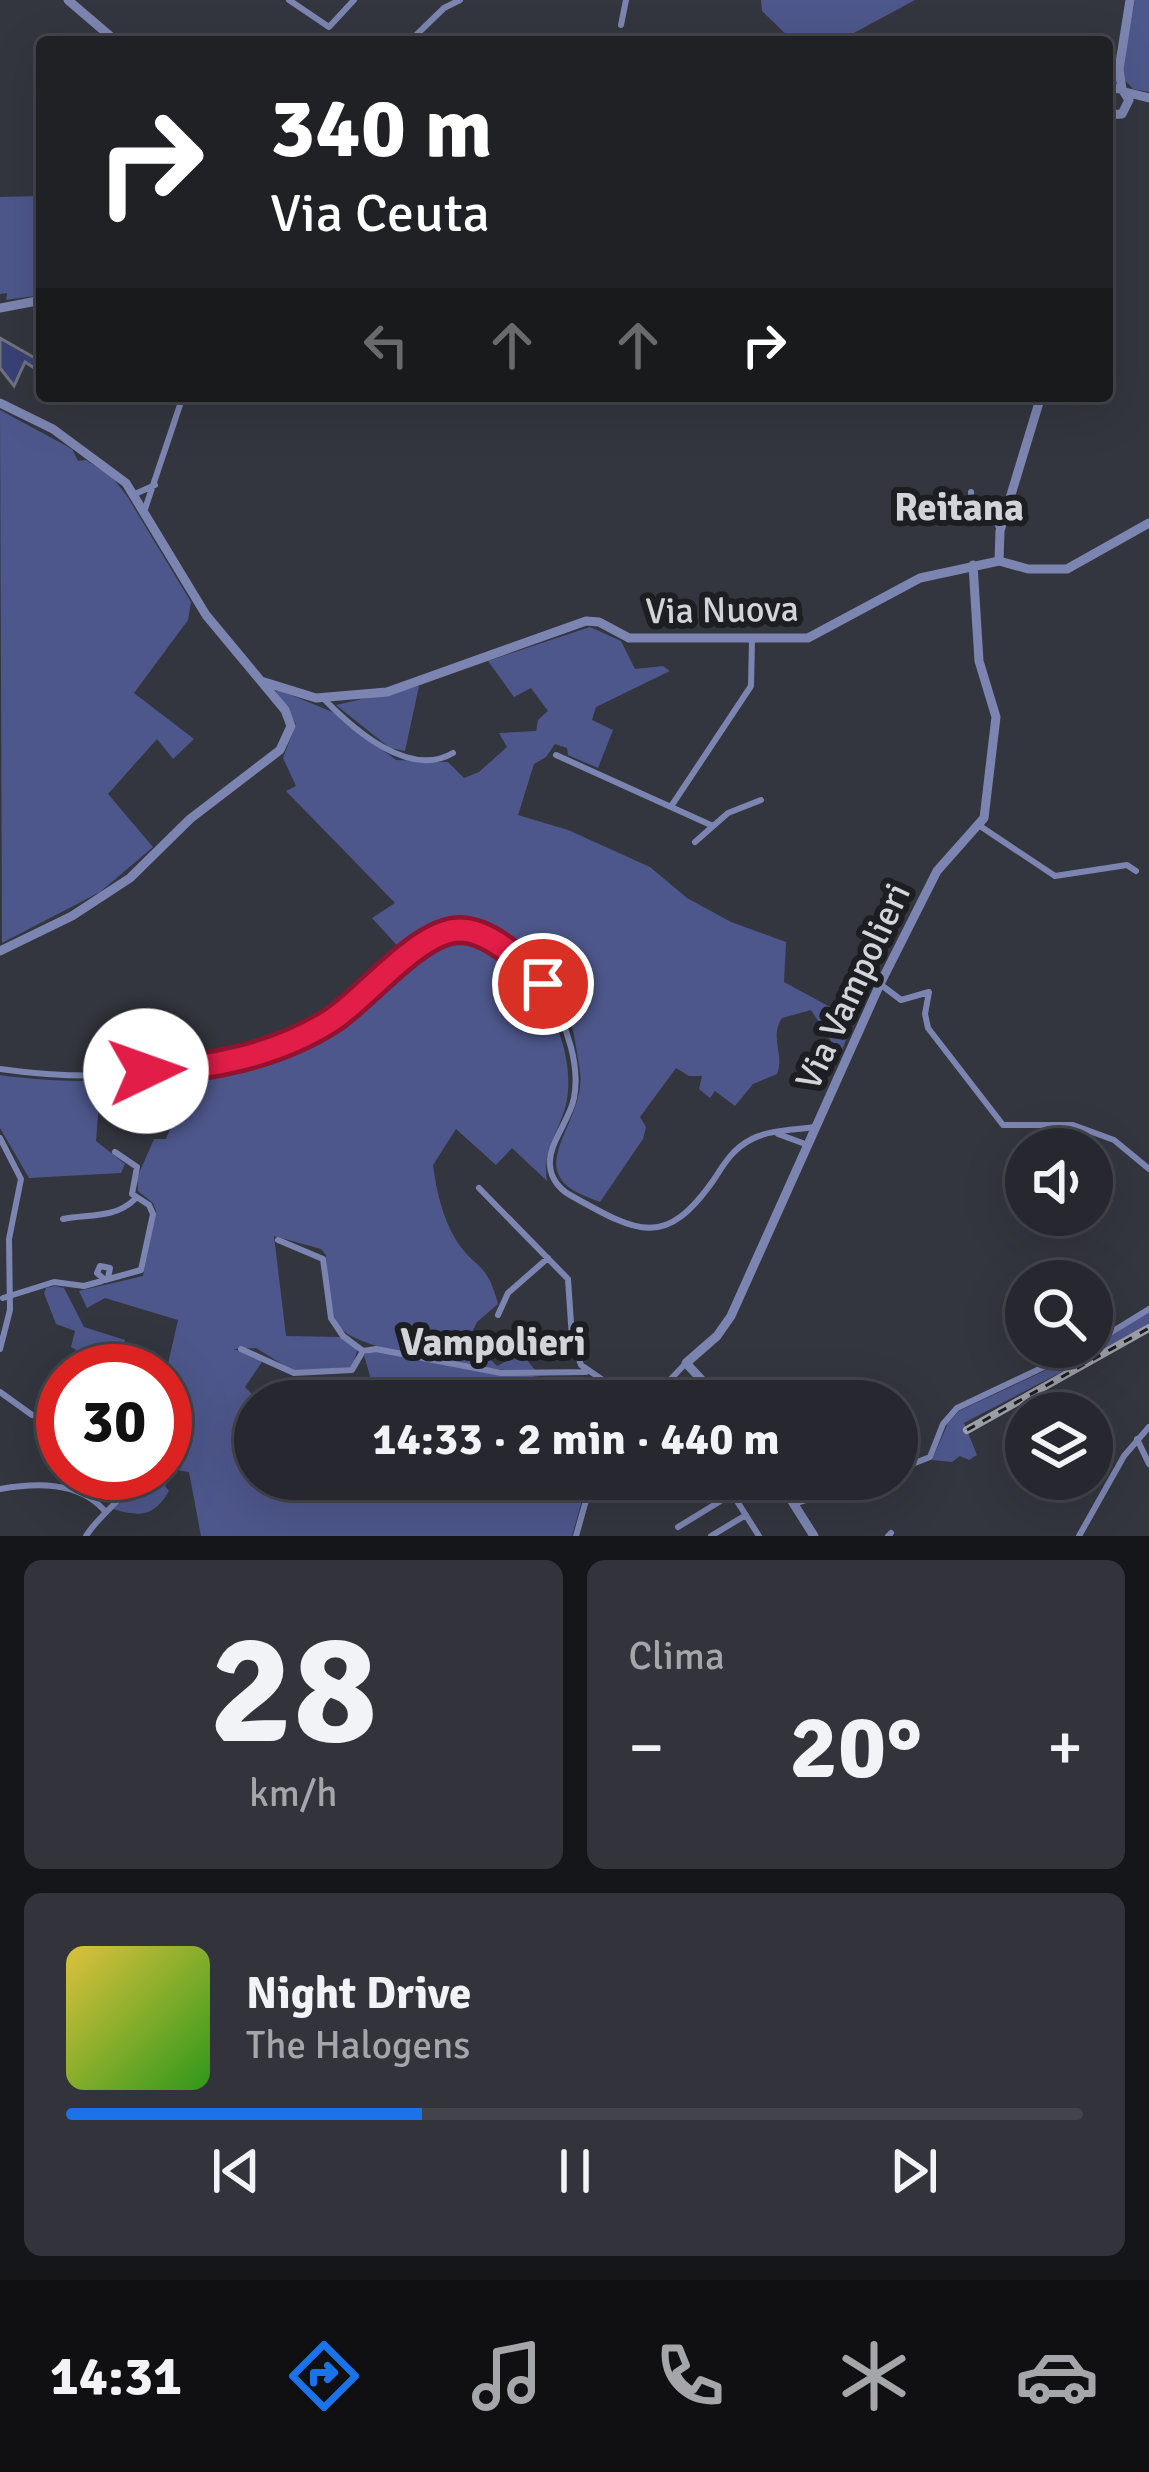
<!DOCTYPE html>
<html lang="it">
<meta charset="utf-8">
<style>
:root{--surface:#27282f;--page:#33343b;--text:#f1f3f6;--muted:#a4a6aa;--line:#43444b;--accent:#1a73e8}
body{margin:0;font-family:Signika,sans-serif;background:var(--page);color:var(--text);height:100vh;display:flex;flex-direction:column;font-size:45px;white-space:nowrap}
*{box-sizing:border-box;margin:0}
p{font-size:39px;color:var(--muted)}
.icon{flex:none;width:66px;height:66px;fill:none;stroke:currentColor;stroke-width:2;stroke-linecap:round;stroke-linejoin:round}
.map{position:relative;height:1536px;overflow:hidden}
.panel{display:flex;flex-direction:column;gap:24px;padding:24px;background:#15161a;flex:1}
.panel>*{flex:none}
.guide{position:absolute;left:36px;top:36px;width:1077px;height:366px;border-radius:12px;box-shadow:0 12px 48px #0002,0 0 0 3px var(--line);background:#202124;color:#fff;overflow:hidden}
.fabs{position:absolute;left:1005px;top:1128px;display:grid;gap:24px}
.fabs a{display:grid;place-items:center;width:108px;height:108px;border-radius:50%;background:var(--surface);box-shadow:0 12px 48px #0002,0 0 0 3px var(--line);font-size:60px}
.speed{position:absolute;left:36px;top:1344px;display:flex;gap:24px;font-size:60px;font-weight:700;text-align:center}
.speed>*{display:grid;place-content:center;width:156px;height:156px;border-radius:50%;background:var(--surface);box-shadow:0 12px 48px #0002,0 0 0 3px var(--line);line-height:1}
.speed .limit{border:18px solid #d22;background:#fff;color:#111}
.pin{position:absolute;display:grid;place-items:center;width:102px;height:102px;color:#fff;margin:-51px;border:6px solid #fff;border-radius:50%;box-shadow:0 3px 12px #0007}
.me{position:absolute;width:132px;margin:-66px;rotate:87deg;stroke-linejoin:round;filter:drop-shadow(0 0 9px #0008)}
.turn{display:flex;align-items:center;gap:42px;height:252px;padding:0 36px;font-size:54px}
.turn .icon{width:156px;height:156px;stroke-width:2.5}
.turn b{display:block;font-size:84px;line-height:102px}
.lanes{display:flex;align-items:center;height:114px;padding:0 36px;background:#0003;justify-content:center;gap:60px;direction:ltr}
.lanes .off{opacity:.35}
.big{font-size:90px;font-weight:700;line-height:1.1}
.panel .widget{flex:1;display:flex;flex-direction:column;justify-content:center;gap:18px;min-width:0;padding:0 42px;border-radius:18px;background:var(--page)}
.panel .dial{align-items:center;gap:0}
.dial b{font-size:156px;line-height:1}
.song{display:flex;align-items:center;gap:36px}
.cover{width:144px;height:144px;border-radius:18px;background:linear-gradient(135deg,hsl(50 70% 55%),hsl(110 70% 35%))}
.played{height:12px;border-radius:6px;background:linear-gradient(90deg,var(--accent) 35%,var(--line) 35%)}
.keys{display:flex;justify-content:space-around;direction:ltr}
.heat{display:flex;justify-content:space-between;align-items:center;font-size:66px;direction:ltr}
.panel .tiles{flex:1;display:grid;gap:24px;grid-template-columns:1fr 1fr}
.widget:last-child{grid-column:span 2}
.trip{position:absolute;left:234px;top:1380px;width:684px;height:120px;border-radius:60px;background:var(--surface);box-shadow:0 12px 48px #0002,0 0 0 3px var(--line);font-weight:700;line-height:120px;text-align:center}
.tabs{display:flex;height:192px;justify-content:space-around;align-items:center;background:#101013;color:var(--muted)}
.tabs .icon{width:84px;height:84px}
.tabs .on{color:var(--accent)}
.tabs b{font-size:54px;color:var(--text)}
.map>svg:first-child{display:block}
.green{fill:#4e578b}
.building{fill:#394176;stroke:#70737d;stroke-width:3}
.lines{fill:none;stroke-linecap:round;stroke-linejoin:round}
.minor{stroke:#7c85b1;stroke-width:6}
.tertiary{stroke:#7c85b1;stroke-width:9}
.rail-casing{stroke:#9ea0a7;stroke-width:8}
.rail{stroke:#1d1e22;stroke-width:3;stroke-dasharray:9;stroke-linecap:butt}
.route-casing{stroke:#92132f;stroke-width:30}
.route{stroke:#e11d48;stroke-width:21}
.labels{text-anchor:middle;stroke-width:12;stroke-linejoin:round;paint-order:stroke}
.street-label{font-size:36px;fill:#d3d4da;stroke:#1d1e22}
.neighbourhood-label{font-size:39px;font-weight:bold;fill:#d3d4da;stroke:#1d1e22}
</style>
<div class="map">
<svg width="1149" height="1536" viewBox="0 0 1149 1536">
<rect width="100%" height="100%" fill="#34363f"/>
<!-- green -->
<path class="green" d="M761,0H915L837,42H794L762,11Z
M1135,0H1149V92L1133,89L1121,76Z
M42,196V295L6,300L7,293L0,294V197Z
M0,410L72,449L78,461L86,460L112,477L127,496L191,602L188,620L134,693L194,739L173,759L157,739L108,794L153,847L100,892L2,943Z
M590,627L621,641L635,669L663,666L670,671L596,707L592,720L613,730L598,768L568,755L567,748L555,744L546,757L534,764L518,815L568,830L650,867L687,898L731,922L786,942L784,982L854,1020L840,1055L811,1010L782,1018C769,1038 785,1054 777,1074L753,1084L735,1106L715,1091L710,1098L699,1089L702,1076H689L676,1068L640,1117L646,1127L643,1139L600,1202C584,1195 562,1190 557,1170C551,1144 585,1108 580,1072C577,1052 574,1028 566,1009C557,988 541,975 524,960C478,920 454,912 404,953L372,918L395,903L286,791L296,786L283,758L296,724L274,688L335,713L396,760L448,762L464,778L479,772L507,747L499,733L536,731L538,720L548,711L531,688L514,697L488,661Z
M419,686L405,751L390,748L336,705Z
M456,937C523,940 573,1030 568,1091C566,1125 541,1145 547,1181L512,1148L496,1165L456,1129L433,1165C436,1190 443,1219 456,1240C476,1271 486,1259 498,1304L477,1322L469,1338L497,1366L522,1353L537,1373C501,1371 360,1353 341,1328C326,1309 328,1278 326,1255L321,1249L274,1236L286,1336L340,1337L358,1348L352,1367L293,1371L256,1348L233,1349L264,1359L245,1387L259,1401H255V1479H588L572,1536H201L189,1472L176,1470L165,1486L169,1491C154,1517 140,1517 113,1509L135,1488L142,1473H165V1377L178,1320L105,1298L87,1308L79,1291L143,1276L156,1211L153,1203L138,1191L137,1178L154,1139H166L170,1129L151,1106L111,1093L99,1103L96,1141L125,1164L121,1173L29,1178L0,1128V1075C96,1089 257,1082 339,1024C375,998 411,946 456,937Z
M55,1286L64,1288L84,1327L125,1340L120,1371H63V1412L62,1368L76,1350L71,1347L75,1331L56,1324L44,1293L46,1288Z
M1149,1312V1323L1125,1339L964,1423L977,1455L969,1460L960,1456L952,1462L932,1460L948,1423L959,1411L1080,1354Z
M375,1350L539,1377L550,1401H377L364,1355Z"/>
<!-- building -->
<path class="building" d="M0,338L42,362V373L25,362L14,386L0,368Z"/>
<g class="lines">
<!-- minor -->
<path class="minor" d="M289,0L329,27L354,0
M621,25L626,0
M409,42L444,8L460,0
M971,492L972,507L993,511L1000,531
M135,494L155,485
M145,509L183,396
M324,699C353,729 409,779 453,753
M556,755L713,826
M672,805L751,686L752,639
M980,826L1055,876L1127,865L1136,871
M695,842L728,813L761,800
M880,984L901,1000L929,992L925,1014L928,1028L1003,1125H1073L1114,1140L1149,1169
M0,1069C104,1084 217,1074 313,1031C357,1011 417,927 462,930C528,935 586,1037 574,1098C570,1120 548,1143 550,1166C551,1178 559,1189 570,1195C639,1234 666,1249 715,1178C725,1162 734,1148 752,1139C769,1130 795,1130 814,1127
M778,1134L808,1145
M0,1138L21,1179L9,1239L10,1310L0,1349
M479,1188L568,1279L572,1338L581,1365L633,1401
M63,1219C88,1214 115,1219 135,1199
M278,1240L323,1259L331,1318L343,1336L363,1351
M108,1278L110,1268L100,1266L97,1273L105,1280L141,1270L153,1214L149,1205L132,1194L137,1167L115,1152
M3,1298L54,1282L84,1286L102,1281
M498,1315L508,1293L548,1258
M1092,1344L1149,1309
M241,1349L294,1373L352,1370L363,1351L376,1349L501,1373L586,1372
M0,1392L32,1415L63,1419
M650,1401L686,1363
M1137,1439L1149,1464
M897,1470L930,1457L943,1424L957,1408L1086,1347
M723,1479L759,1536
M702,1482L705,1479
M0,1489C35,1483 78,1481 104,1510
M794,1504L870,1479
M678,1527L732,1494
M86,1536C100,1513 128,1497 137,1473
M576,1536L592,1479
M711,1536L746,1515
M888,1536L891,1533
M1079,1536L1124,1456L1149,1427"/>
<!-- tertiary -->
<path class="tertiary" d="M68,0L117,42
M1107,88L1122,89L1129,100L1122,114L1107,115
M1122,89L1119,69L1130,0
M1125,92L1149,98
M0,308L42,300
M0,403L53,429L126,483L206,615L285,710L291,726L280,750L190,819L130,878L72,916L0,951
M999,561L1000,531L1041,396
M261,681L316,698L387,692L586,621L599,622L629,638H808L920,578L999,561L1028,569H1067L1149,523
M721,1401L686,1363L717,1336L731,1316L880,984L937,871L984,818L996,717L979,661L973,565
M778,1479L814,1536"/>
<!-- rail casing -->
<g class="rail-casing">
<path id="rail" d="M967,1430L1149,1328"/>
</g>
<!-- rail -->
<use href="#rail" class="rail"/>
</g>
<g class="lines">
<!-- route casing -->
<g class="route-casing">
<path id="route" d="M146,1071C209,1069 278,1055 332,1020C366,998 418,931 459,930C491,930 522,962 543,984"/>
</g>
<!-- route -->
<use href="#route" class="route"/>
</g>
<g class="labels">
<!-- street labels -->
<g class="street-label">
<text transform="translate(722 609) rotate(-1)" y="13">Via Nuova</text>
<text transform="translate(852 986) rotate(-65)" y="13">Via Vampolieri</text>
</g>
<!-- neighbourhood labels -->
<g class="neighbourhood-label">
<text x="959" y="520">Reitana</text>
<text x="493" y="1355">Vampolieri</text>
</g>
</g>
</svg>
<div class="fabs">
<a><svg class="icon" aria-label="sound" viewBox="0 0 24 24"><path d="M4 9h4l5-4v14l-5-4H4zM17 9q2 3 0 6"/></svg></a>
<a><svg class="icon" aria-label="search" viewBox="0 0 24 24"><circle cx="10" cy="10" r="6"/><path d="M15 15l6 6"/></svg></a>
<a><svg class="icon" aria-label="layers" viewBox="0 0 24 24"><path d="M12 4l9 5-9 5-9-5zM3 14l9 5 9-5"/></svg></a>
</div>
<div class="speed"><div class="limit">30</div></div>
<div class="pin" style="left:543px;top:984px;background:#d93025"><svg class="icon" aria-label="arrive" viewBox="0 0 24 24"><path d="M6 21V4h12l-3 4 3 4H6"/></svg></div>
<svg class="me" style="left:146px;top:1071px" viewBox="-20 -20 40 40"><circle r="19" fill="#fff"/><path d="M0-13L10 11 0 6-10 11z" fill="#e11d48"/></svg>
<div class="trip">14:33 · 2 min · 440 m</div>
<div class="guide">
<div class="turn"><svg class="icon" aria-label="right" viewBox="0 0 24 24"><path d="M7 20v-9h11M14 6l5 5-5 5"/></svg><div><b>340 m</b>Via Ceuta</div></div>
<div class="lanes"><svg class="icon off" aria-label="left" viewBox="0 0 24 24"><path d="M17 20v-9H6M10 6l-5 5 5 5"/></svg><svg class="icon off" aria-label="ahead" viewBox="0 0 24 24"><path d="M12 20V5M6 11l6-6 6 6"/></svg><svg class="icon off" aria-label="ahead" viewBox="0 0 24 24"><path d="M12 20V5M6 11l6-6 6 6"/></svg><svg class="icon" aria-label="right" viewBox="0 0 24 24"><path d="M7 20v-9h11M14 6l5 5-5 5"/></svg></div>
</div>
</div>
<section class="panel">
<div class="tiles">
<div class="widget dial"><b>28</b><p>km/h</p></div>
<div class="widget"><p>Clima</p>
<div class="heat"><a>−</a><b class="big">20°</b><a>+</a></div>
</div>
<div class="widget">
<div class="song"><i class="cover"></i><div><b>Night Drive</b><p>The Halogens</p></div></div>
<div class="played"></div>
<div class="keys"><svg class="icon" aria-label="previous" viewBox="0 0 24 24"><path d="M18 5L8 12l10 7zM5 5v14"/></svg><svg class="icon" aria-label="pause" viewBox="0 0 24 24"><path d="M8 5v14M16 5v14"/></svg><svg class="icon" aria-label="next" viewBox="0 0 24 24"><path d="M6 5l10 7-10 7zM19 5v14"/></svg></div>
</div>
</div>
</section>
<nav class="tabs">
<b>14:31</b>
<svg class="icon on" aria-label="directions" viewBox="0 0 24 24"><path d="M12 3l9 9-9 9-9-9zM9 14v-3h6M13 9l2 2-2 2"/></svg>
<svg class="icon" aria-label="music" viewBox="0 0 24 24"><path d="M9 18V5l10-2v13"/><circle cx="6" cy="18" r="3"/><circle cx="16" cy="16" r="3"/></svg>
<svg class="icon" aria-label="phone" viewBox="0 0 24 24"><path d="M5 4h4l2 5-3 2q2 4 5 5l2-3 5 2v4C11 20 4 13 5 4z"/></svg>
<svg class="icon" aria-label="climate" viewBox="0 0 24 24"><path d="M12 3v18M4 7l16 10M4 17L20 7"/></svg>
<svg class="icon" aria-label="car" viewBox="0 0 24 24"><path d="M5 17H2v-5l4-1 3-4h7l3 4 3 1v5h-3M9 17h6M6 11h13"/><circle cx="7" cy="17" r="2"/><circle cx="17" cy="17" r="2"/></svg>
</nav>
